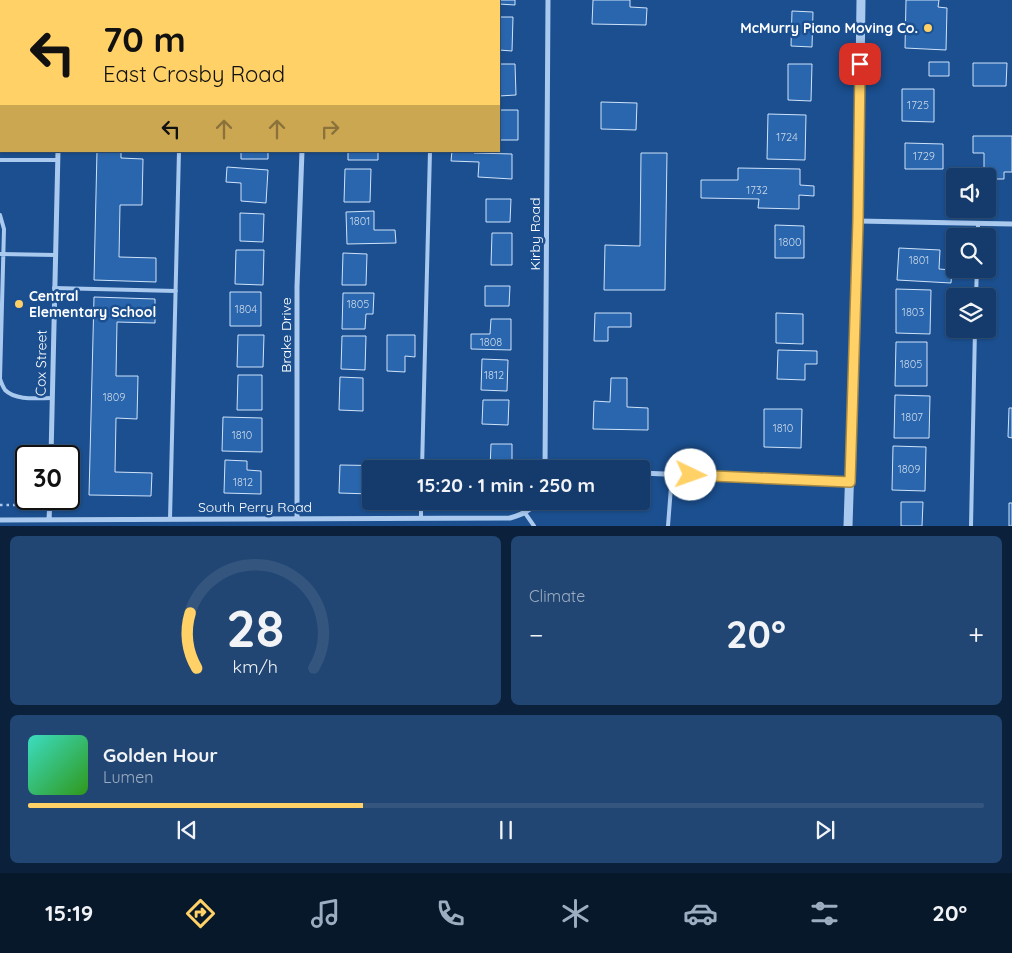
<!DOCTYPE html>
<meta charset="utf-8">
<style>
:root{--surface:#143b6b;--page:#214673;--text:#f1f3f6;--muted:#9dadc1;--line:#33557e;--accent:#ffd166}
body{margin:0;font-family:Quicksand,sans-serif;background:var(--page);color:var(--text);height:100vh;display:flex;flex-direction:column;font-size:19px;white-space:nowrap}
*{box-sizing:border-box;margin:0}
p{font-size:16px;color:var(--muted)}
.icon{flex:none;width:28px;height:28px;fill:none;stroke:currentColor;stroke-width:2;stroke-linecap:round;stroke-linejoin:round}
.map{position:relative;height:526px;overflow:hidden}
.drawer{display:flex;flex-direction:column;gap:10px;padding:10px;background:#0b203b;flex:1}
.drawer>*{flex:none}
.guide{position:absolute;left:0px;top:0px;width:500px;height:152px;box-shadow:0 1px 4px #0004,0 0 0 1px var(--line);background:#ffd166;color:#111;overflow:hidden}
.controls{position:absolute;left:946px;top:168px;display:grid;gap:10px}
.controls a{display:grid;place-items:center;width:50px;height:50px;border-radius:5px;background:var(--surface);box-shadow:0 1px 4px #0004,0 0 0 1px var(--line);font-size:25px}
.speed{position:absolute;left:15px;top:445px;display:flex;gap:10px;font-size:25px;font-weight:700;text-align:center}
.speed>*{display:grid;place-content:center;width:65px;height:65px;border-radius:50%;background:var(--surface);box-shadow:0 1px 4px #0004,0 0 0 1px var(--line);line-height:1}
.speed .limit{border:2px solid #111;border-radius:8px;background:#fff;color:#111}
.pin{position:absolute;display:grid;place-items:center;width:42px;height:42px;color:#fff;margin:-21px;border-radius:10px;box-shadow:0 2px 8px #0006}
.me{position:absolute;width:55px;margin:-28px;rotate:93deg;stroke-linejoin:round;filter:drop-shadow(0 0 4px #0008)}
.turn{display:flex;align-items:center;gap:18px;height:105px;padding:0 20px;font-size:22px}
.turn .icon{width:65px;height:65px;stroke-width:2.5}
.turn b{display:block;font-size:35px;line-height:42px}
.lanes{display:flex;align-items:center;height:48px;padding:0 20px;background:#0003;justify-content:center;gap:25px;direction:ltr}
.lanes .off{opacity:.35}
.big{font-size:38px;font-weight:800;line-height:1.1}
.drawer .tile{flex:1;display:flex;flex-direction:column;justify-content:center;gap:8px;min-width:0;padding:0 18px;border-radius:8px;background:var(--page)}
.drawer .dial{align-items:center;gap:0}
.dial svg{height:130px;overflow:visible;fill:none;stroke:var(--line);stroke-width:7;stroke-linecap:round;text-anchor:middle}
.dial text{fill:var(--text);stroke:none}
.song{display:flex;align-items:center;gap:15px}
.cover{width:60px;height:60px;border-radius:8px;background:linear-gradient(135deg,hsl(170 70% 55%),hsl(110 70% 35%))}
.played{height:5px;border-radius:2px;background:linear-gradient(90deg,var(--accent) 35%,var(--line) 35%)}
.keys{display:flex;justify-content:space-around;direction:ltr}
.heat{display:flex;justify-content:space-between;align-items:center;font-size:28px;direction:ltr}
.drawer .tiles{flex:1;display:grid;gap:10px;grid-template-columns:1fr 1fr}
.tile:last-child{grid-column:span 2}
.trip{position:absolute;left:362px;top:460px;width:288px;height:50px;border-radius:5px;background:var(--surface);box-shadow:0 1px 4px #0004,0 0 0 1px var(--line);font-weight:800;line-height:50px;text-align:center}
.menu{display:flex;height:80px;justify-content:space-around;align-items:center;background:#08182b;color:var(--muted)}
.menu .icon{width:35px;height:35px}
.menu .selected{color:var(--accent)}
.menu b{font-size:22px;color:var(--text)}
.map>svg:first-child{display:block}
.building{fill:#2a66ad;stroke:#cfe3fa}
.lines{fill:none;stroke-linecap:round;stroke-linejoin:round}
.path{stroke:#a9c9ee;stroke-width:2.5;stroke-dasharray:2.5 4;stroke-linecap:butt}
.service{stroke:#a9c9ee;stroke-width:4}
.minor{stroke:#a9c9ee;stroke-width:5}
.tertiary{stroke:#a9c9ee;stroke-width:9}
.route-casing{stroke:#a68842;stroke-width:12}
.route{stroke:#ffd166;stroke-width:9}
.poi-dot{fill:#ffd166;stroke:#1b4f8f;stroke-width:2}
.labels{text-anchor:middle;stroke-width:5;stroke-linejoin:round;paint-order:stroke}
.number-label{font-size:11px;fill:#cad9ea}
.poi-label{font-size:14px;font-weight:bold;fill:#fff;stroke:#1b4f8f;text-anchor:end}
.street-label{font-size:14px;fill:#fff;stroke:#1b4f8f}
</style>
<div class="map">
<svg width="1012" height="526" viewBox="0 0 1012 526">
<rect width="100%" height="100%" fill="#1b4f8f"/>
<!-- building -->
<path class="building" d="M102,0H137V1H102Z
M468,0H515V5L499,4V1H468Z
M593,0H630V7L647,8L646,25L592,24Z
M906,0H939L938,7L947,8L946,50L905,48Z
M792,11L813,12L812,47L791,46Z
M499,17H513L512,51L499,50Z
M929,62H949V76H929Z
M973,63H1007L1006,86H973Z
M499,64H515L516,95L499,96Z
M788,64H812L811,101L788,100Z
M902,89H934V122L902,121Z
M601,102L637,103L636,130L601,129Z
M499,110H518V140H499Z
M768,114L806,115L805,160L767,159Z
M973,136H1012V172H1004V179H988V176H984V153H973Z
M905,143L943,144V169H905Z
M97,151H121V158L143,159L142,205H120L119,257L156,258V282L94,280Z
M241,151H268V159H241Z
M348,151H378V160H348Z
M452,151H474V153L512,154V179L478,177L479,162L451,161Z
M641,153H667L665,290H604L605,245L640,246Z
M227,167L268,170L266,203L241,201V183L226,182Z
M738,168L800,169V185L814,186V196L799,195V209L758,208L759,199L701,198V180H738Z
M345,169H371L370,202H344Z
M486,199H511L510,222H486Z
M374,211V230H395L396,243L347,244L346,212Z
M240,213L264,214L263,242L240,241Z
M775,225L804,226V258H775Z
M492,233H512V265H491Z
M899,248L940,250L939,269L952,270L951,283L897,280Z
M236,250H264L263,285L235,284Z
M343,253L367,254L366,285H342Z
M485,286H510L509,306H485Z
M896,289L931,290L930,334L896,333Z
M230,292H261V326H230Z
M343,293H374L373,314H366L365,329H342Z
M94,297L155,299V323L117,322L116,376H138L137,419L116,418L115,472L152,473L151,496L89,495Z
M595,313H631V327H608V341H594Z
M776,313L803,314V344L776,343Z
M491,319H511V350L471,349V334H490Z
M238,335H264L263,367H237Z
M387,335H415V357L405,356V372L387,371Z
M342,336H366L365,370L341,369Z
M896,342H927V386H895Z
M778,350L817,351V364H805V380L777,379Z
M482,359L508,360L507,391L481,390Z
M238,375H262V410H237Z
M340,377L363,378V411L339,410Z
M611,378H627V407L648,408V430L593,429L594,401L610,402Z
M895,395L930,396L929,438H894Z
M483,400H509L508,425L482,424Z
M1009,408H1012V438L1008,437Z
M764,409H802L801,448L764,447Z
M223,417L262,418V452L222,451Z
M491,444H512V469H490Z
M893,446L926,447L925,491L892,490Z
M225,460L247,461V470L261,471V494L224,493Z
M340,465L399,466V469H371V494L339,493Z
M901,502H923L922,526H901Z
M1009,503H1012V526H1009Z"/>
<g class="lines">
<!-- path -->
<path class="path" d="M0,505H38"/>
<!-- service -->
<path class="service" d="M183,1V0
M433,1V0
M0,160H57
M0,215L4,229L0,379C1,382 3,387 5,390C16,401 38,398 52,398
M978,236V223
M0,254L55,255
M54,288L176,291
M976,296L977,269
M422,469L430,151
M525,513L534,526
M421,518V501
M170,519L179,151
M668,526L672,474
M971,526L975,329"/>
<!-- minor -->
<path class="minor" d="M61,1V0
M307,1V0
M858,221L1012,224
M51,456L58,151
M545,468L554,469
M545,469L548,0
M641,473L850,482
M297,518V287L302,151
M0,520L510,518C521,515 531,511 537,501
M49,520L50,499"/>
<!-- tertiary -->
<path class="tertiary" d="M848,526L858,221L861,0"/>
</g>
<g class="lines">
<!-- route casing -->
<g class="route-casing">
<path id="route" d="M691,475L850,482L858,221L860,64"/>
</g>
<!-- route -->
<use href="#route" class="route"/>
</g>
<!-- markers -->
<g class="poi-dot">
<circle cx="928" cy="28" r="5"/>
<circle cx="19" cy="304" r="5"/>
</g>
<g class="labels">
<!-- number labels -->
<g class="number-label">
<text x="918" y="109">1725</text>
<text x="787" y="141">1724</text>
<text x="924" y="160">1729</text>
<text x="757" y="194">1732</text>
<text x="360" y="225">1801</text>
<text x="790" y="246">1800</text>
<text x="919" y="264">1801</text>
<text x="358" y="308">1805</text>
<text x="246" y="313">1804</text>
<text x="913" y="316">1803</text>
<text x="491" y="346">1808</text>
<text x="911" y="368">1805</text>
<text x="494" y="379">1812</text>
<text x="114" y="401">1809</text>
<text x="912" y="421">1807</text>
<text x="783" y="432">1810</text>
<text x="242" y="439">1810</text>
<text x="909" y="473">1809</text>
<text x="243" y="486">1812</text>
</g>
<!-- poi labels -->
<g class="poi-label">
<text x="918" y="33">McMurry Piano Moving Co.</text>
<text x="29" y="301" text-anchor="start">Central<tspan x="29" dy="16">Elementary School</tspan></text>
</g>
<!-- street labels -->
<g class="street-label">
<text transform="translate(535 234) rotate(-90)" y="5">Kirby Road</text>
<text transform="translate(286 335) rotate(-90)" y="5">Brake Drive</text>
<text transform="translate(41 363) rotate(-89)" y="5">Cox Street</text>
<text x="255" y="512">South Perry Road</text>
</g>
</g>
</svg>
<div class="controls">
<a><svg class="icon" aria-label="sound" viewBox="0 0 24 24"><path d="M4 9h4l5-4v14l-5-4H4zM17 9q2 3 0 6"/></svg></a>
<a><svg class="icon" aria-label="search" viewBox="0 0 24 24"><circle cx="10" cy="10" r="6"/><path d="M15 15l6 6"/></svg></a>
<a><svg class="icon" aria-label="layers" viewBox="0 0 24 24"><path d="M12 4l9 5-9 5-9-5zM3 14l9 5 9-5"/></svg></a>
</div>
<div class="speed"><div class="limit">30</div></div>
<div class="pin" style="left:860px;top:64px;background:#d93025"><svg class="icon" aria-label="arrive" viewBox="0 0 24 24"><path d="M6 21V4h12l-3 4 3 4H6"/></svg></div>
<svg class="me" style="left:691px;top:475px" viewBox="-20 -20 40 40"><circle r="19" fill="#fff"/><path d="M0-13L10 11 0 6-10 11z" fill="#ffd166"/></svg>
<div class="trip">15:20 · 1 min · 250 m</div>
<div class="guide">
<div class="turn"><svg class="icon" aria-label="left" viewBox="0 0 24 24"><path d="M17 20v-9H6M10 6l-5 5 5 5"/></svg><div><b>70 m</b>East Crosby Road</div></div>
<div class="lanes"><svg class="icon" aria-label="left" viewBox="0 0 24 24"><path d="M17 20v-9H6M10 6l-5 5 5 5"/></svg><svg class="icon off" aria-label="ahead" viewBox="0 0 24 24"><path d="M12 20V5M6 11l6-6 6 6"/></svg><svg class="icon off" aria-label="ahead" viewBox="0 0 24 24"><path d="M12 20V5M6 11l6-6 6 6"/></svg><svg class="icon off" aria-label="right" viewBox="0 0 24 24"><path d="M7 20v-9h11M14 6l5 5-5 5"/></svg></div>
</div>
</div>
<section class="drawer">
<div class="tiles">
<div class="tile dial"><svg viewBox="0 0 100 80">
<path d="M14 69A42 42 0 1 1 86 69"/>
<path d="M14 69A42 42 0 0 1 10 35" stroke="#ffd166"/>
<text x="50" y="56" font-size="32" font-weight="700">28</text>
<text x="50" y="72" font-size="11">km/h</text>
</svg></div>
<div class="tile"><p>Climate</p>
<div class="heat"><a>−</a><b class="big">20°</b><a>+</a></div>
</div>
<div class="tile">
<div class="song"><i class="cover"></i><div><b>Golden Hour</b><p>Lumen</p></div></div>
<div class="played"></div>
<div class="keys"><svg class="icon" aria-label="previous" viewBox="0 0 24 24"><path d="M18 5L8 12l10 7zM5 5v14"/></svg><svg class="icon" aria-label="pause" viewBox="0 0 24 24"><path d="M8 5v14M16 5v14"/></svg><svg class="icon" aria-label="next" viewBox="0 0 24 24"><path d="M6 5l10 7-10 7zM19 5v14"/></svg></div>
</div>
</div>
</section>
<nav class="menu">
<b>15:19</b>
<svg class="icon selected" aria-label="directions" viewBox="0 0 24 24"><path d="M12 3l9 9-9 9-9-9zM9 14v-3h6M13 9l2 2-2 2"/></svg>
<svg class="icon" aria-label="music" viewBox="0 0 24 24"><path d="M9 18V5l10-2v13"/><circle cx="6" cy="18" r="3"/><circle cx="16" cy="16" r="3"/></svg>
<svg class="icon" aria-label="phone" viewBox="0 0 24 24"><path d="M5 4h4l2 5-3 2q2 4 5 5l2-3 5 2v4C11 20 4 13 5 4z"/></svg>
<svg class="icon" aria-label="climate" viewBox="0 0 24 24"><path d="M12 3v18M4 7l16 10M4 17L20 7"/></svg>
<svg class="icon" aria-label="car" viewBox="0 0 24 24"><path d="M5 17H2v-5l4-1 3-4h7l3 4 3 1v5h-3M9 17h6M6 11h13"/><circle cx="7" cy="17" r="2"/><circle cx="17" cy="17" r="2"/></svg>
<svg class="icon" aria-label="filters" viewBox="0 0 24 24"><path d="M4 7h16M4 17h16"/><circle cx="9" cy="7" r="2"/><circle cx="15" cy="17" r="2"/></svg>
<b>20°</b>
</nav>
